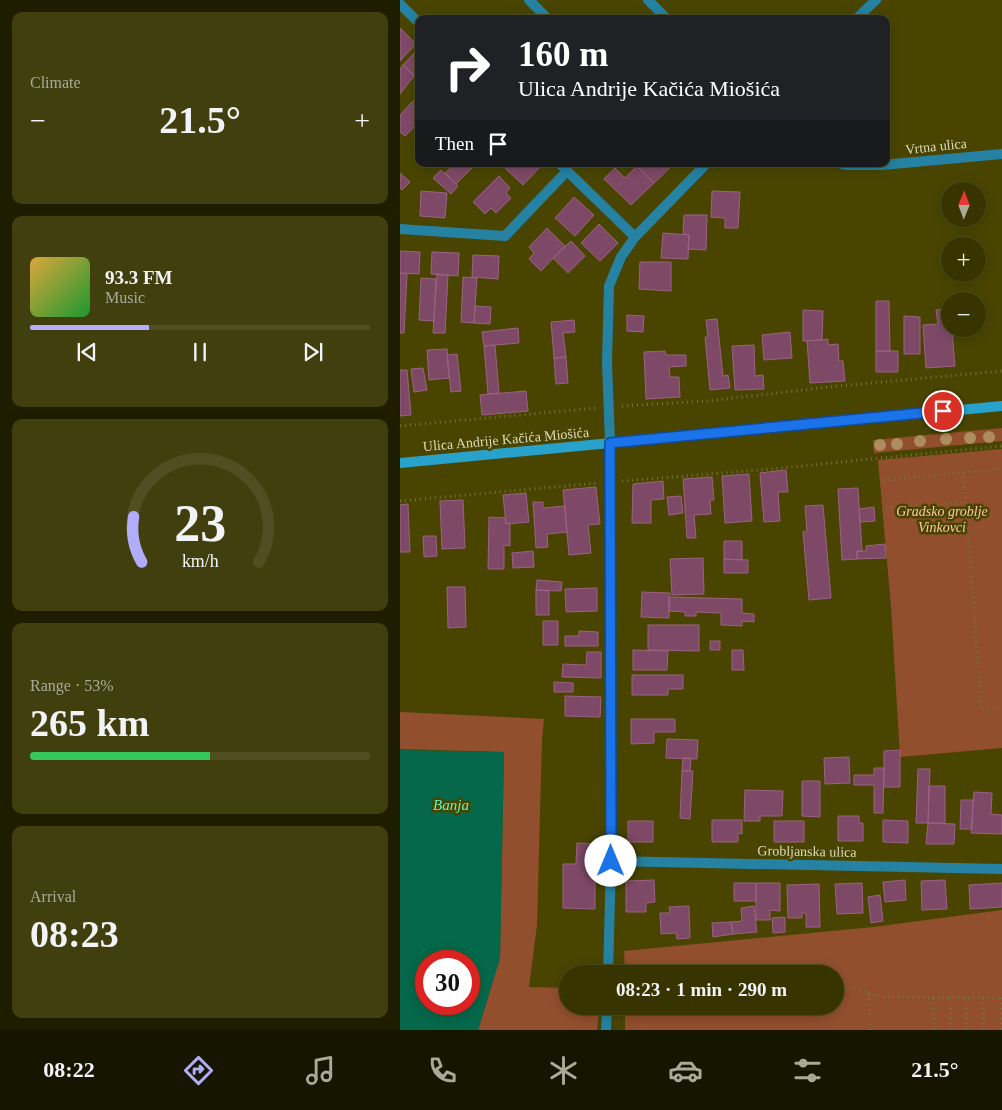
<!DOCTYPE html>
<meta charset="utf-8">
<style>
:root{--surface:#373400;--page:#423f0f;--text:#f1f3f6;--muted:#aa9;--line:#514f22;--accent:#b1adfa}
body{margin:0;font-family:Georgia,serif;background:var(--page);color:var(--text);height:100vh;display:flex;flex-direction:column;font-size:19px;white-space:nowrap}
*{box-sizing:border-box;margin:0}
p{font-size:16px;color:var(--muted)}
.icon{flex:none;width:28px;height:28px;fill:none;stroke:currentColor;stroke-width:2;stroke-linecap:round;stroke-linejoin:round}
.map{position:relative;flex:1;overflow:hidden}
.details{display:flex;flex-direction:column;gap:12px;padding:12px;background:#1e1d00;width:400px}
.details>*{flex:none}
.guide{position:absolute;left:15px;top:15px;width:475px;height:152px;border-radius:10px;box-shadow:0 2px 12px #0003,0 0 0 1px var(--line);background:#202124;color:#fff;overflow:hidden}
.needle{width:32px;rotate:1deg}
.fabs{position:absolute;left:541px;top:182px;display:grid;gap:10px}
.fabs a{display:grid;place-items:center;width:45px;height:45px;border-radius:50%;background:var(--surface);box-shadow:0 2px 12px #0003,0 0 0 1px var(--line);font-size:25px}
.speed{position:absolute;left:15px;top:950px;display:flex;gap:10px;font-size:25px;font-weight:700;text-align:center}
.speed>*{display:grid;place-content:center;width:65px;height:65px;border-radius:50%;background:var(--surface);box-shadow:0 2px 12px #0003,0 0 0 1px var(--line);line-height:1}
.speed .limit{border:8px solid #d22;background:#fff;color:#111}
.pin{position:absolute;display:grid;place-items:center;width:42px;height:42px;color:#fff;margin:-21px;border:2px solid #fff;border-radius:50%;box-shadow:0 1px 5px #0007}
.me{position:absolute;width:55px;margin:-28px;rotate:0deg;stroke-linejoin:round;filter:drop-shadow(0 0 4px #0008)}
.turn{display:flex;align-items:center;gap:18px;height:105px;padding:0 20px;font-size:22px}
.turn .icon{width:65px;height:65px;stroke-width:2.5}
.turn b{display:block;font-size:35px;line-height:42px}
.then{display:flex;align-items:center;height:48px;padding:0 20px;background:#0003;gap:10px;font-size:19px}
.big{font-size:38px;font-weight:800;line-height:1.1}
.details .card{flex:1;display:flex;flex-direction:column;justify-content:center;gap:8px;min-width:0;padding:0 18px;border-radius:10px;background:var(--page)}
.details .dial{align-items:center;gap:0}
.dial svg{height:130px;overflow:visible;fill:none;stroke:var(--line);stroke-width:7;stroke-linecap:round;text-anchor:middle}
.dial text{fill:var(--text);stroke:none}
.song{display:flex;align-items:center;gap:15px}
.cover{width:60px;height:60px;border-radius:8px;background:linear-gradient(135deg,hsl(40 70% 55%),hsl(130 70% 35%))}
.played{height:5px;border-radius:2px;background:linear-gradient(90deg,var(--accent) 35%,var(--line) 35%)}
.keys{display:flex;justify-content:space-around;direction:ltr}
.heat{display:flex;justify-content:space-between;align-items:center;font-size:28px;direction:ltr}
.charge{height:8px;border-radius:4px;background:linear-gradient(90deg,#34c759 53%,var(--line) 0)}
.trip{position:absolute;left:159px;top:965px;width:285px;height:50px;border-radius:25px;background:var(--surface);box-shadow:0 2px 12px #0003,0 0 0 1px var(--line);font-weight:800;line-height:50px;text-align:center}
.menu{display:flex;height:80px;justify-content:space-around;align-items:center;background:#161500;color:var(--muted)}
.menu .icon{width:35px;height:35px}
.menu .active{color:var(--accent)}
.menu b{font-size:22px;color:var(--text)}
main{display:flex;flex:1;min-height:0}
.map>svg:first-child{display:block}
.green{fill:#914f2d}
.water{fill:#05684b;fill-rule:evenodd}
.building{fill:#7e4967;stroke:#9b6382}
.lines{fill:none;stroke-linecap:round;stroke-linejoin:round}
.path{stroke:#77743b;stroke-width:3;stroke-dasharray:1 4;stroke-linecap:butt}
.street{stroke:#2582a3;stroke-width:10}
.secondary{stroke:#28a2cb;stroke-width:10}
.tree{fill:#ad8c5f}
.route-casing{stroke:#114b97;stroke-width:12}
.route{stroke:#1a73e8;stroke-width:9}
.labels{text-anchor:middle;stroke-width:5;stroke-linejoin:round;paint-order:stroke}
.street-label{font-size:14px;fill:#dadabb;stroke:#494500}
.park-label{font-size:14px;font-style:italic;fill:#ffc6ac;stroke:#494500}
.water-label{font-size:15px;font-style:italic;fill:#62f7c1;stroke:#494500}
</style>
<main>
<section class="details">
<div class="card"><p>Climate</p>
<div class="heat"><a>−</a><b class="big">21.5°</b><a>+</a></div>
</div>
<div class="card">
<div class="song"><i class="cover"></i><div><b>93.3 FM</b><p>Music</p></div></div>
<div class="played"></div>
<div class="keys"><svg class="icon" aria-label="previous" viewBox="0 0 24 24"><path d="M18 5L8 12l10 7zM5 5v14"/></svg><svg class="icon" aria-label="pause" viewBox="0 0 24 24"><path d="M8 5v14M16 5v14"/></svg><svg class="icon" aria-label="next" viewBox="0 0 24 24"><path d="M6 5l10 7-10 7zM19 5v14"/></svg></div>
</div>
<div class="card dial"><svg viewBox="0 0 100 80">
<path d="M14 69A42 42 0 1 1 86 69"/>
<path d="M14 69A42 42 0 0 1 9 41" stroke="#b1adfa"/>
<text x="50" y="56" font-size="32" font-weight="700">23</text>
<text x="50" y="72" font-size="11">km/h</text>
</svg></div>
<div class="card"><p>Range · 53%</p><b class="big">265 km</b><div class="charge"></div></div>
<div class="card"><p>Arrival</p><b class="big">08:23</b></div>
</section>
<div class="map">
<svg width="602" height="1030" viewBox="0 0 602 1030">
<rect width="100%" height="100%" fill="#494500"/>
<!-- green -->
<path class="green" d="M602,428V441L474,453L473,440Z
M602,449V748L500,757L491,606L478,460Z
M0,712L144,719L142,739L137,925L129,987L167,988L168,1006H200L197,1030H78L100,958L104,752L0,749Z
M602,910V1030H225V1006H435V974H225L224,951L473,927Z"/>
<!-- water -->
<path class="water" d="M0,750L104,752L100,958L78,1030H0ZM26,961H69V1004H26Z"/>
<!-- building -->
<path class="building" d="M0,28L16,44L0,61Z
M19,48V80L3,65Z
M3,65L14,76L0,94V69Z
M15,99L19,102V122L5,136L0,132V115Z
M55,164H76L56,184L45,173Z
M109,164H143L123,185L105,168Z
M240,164H274L254,183L237,166Z
M237,166L254,183L231,205L204,179L215,168L225,178Z
M41,170L58,186L51,194L33,178Z
M0,173L10,182L2,190L0,188Z
M99,176L110,188L106,193L111,198L96,213L91,208L85,214L73,202Z
M21,191L47,193L45,218L20,216Z
M312,191L340,192L338,228H325V218L311,217Z
M174,197L194,215L175,236L155,218Z
M284,215H307L306,250L288,249L289,235L283,234Z
M199,224L218,243L200,261L181,243Z
M147,228L165,246L141,271L129,259L134,253L129,247Z
M263,233L289,235L288,259L261,258Z
M171,241L185,256L168,273L153,258Z
M0,251L20,252L19,274L0,273Z
M32,252L59,253L58,276L31,274Z
M73,255L99,256L98,279L72,277Z
M240,262H271V291L239,289Z
M0,273L7,274L4,333H0Z
M37,274L48,275L45,333H33Z
M63,277L77,278L74,323L61,322Z
M21,278L36,279L34,321L19,320Z
M476,301H489L490,351H476Z
M75,306L91,307L90,324L74,323Z
M550,309V329H552L555,366L526,368L523,325L538,324L536,310Z
M403,310L423,311L422,340L403,341Z
M227,315L244,316L243,332L227,331Z
M504,316L520,317V354H504Z
M317,319L323,376L328,375L330,388L310,390L305,337H308L306,320Z
M174,320L175,332L163,333L166,357L154,358L151,322Z
M118,328L119,343L84,346L82,332Z
M390,332L392,358L364,360L362,335Z
M428,339V345L438,344L439,361H443L445,381L410,383L407,341Z
M95,345L99,393L88,394L84,346Z
M354,345L355,376L363,375L364,389L335,390L332,346Z
M47,349L49,378L29,380L27,350Z
M265,351L266,355H286V366L269,367L270,377H279L280,397L246,399L244,352Z
M476,351H498V372H476Z
M57,354L61,391L51,392L47,355Z
M166,357L168,383L156,384L154,358Z
M23,368L27,390L14,392L11,369Z
M0,370H7L11,415L0,416Z
M126,391L128,411L82,415L80,395Z
M386,470L388,492H378L380,521L364,522L360,473Z
M349,474L352,521L325,523L322,476Z
M312,477L314,500H310L311,514L294,515L296,538H287L283,479Z
M263,481L264,499L251,500V523H232L233,484Z
M196,487L200,524L188,525L191,553L169,555L163,490Z
M458,488L462,551H457V559L442,560L438,489Z
M126,493L129,522L106,524L103,495Z
M281,496L283,513L269,515L267,497Z
M63,500L65,548L42,549L40,501Z
M133,502H143V508L165,506L167,532L147,534L148,547L136,548Z
M8,504L10,552H0V505Z
M423,505L431,598L409,600L403,532L407,531L405,506Z
M474,507L475,521L460,522L459,509Z
M89,517L105,518L106,524L110,523V546L104,545V569H88Z
M23,536H36L37,556L24,557Z
M324,541H342V560L324,559Z
M485,544L486,558L457,559V551H466V546Z
M133,551L134,567L113,568L112,553Z
M303,558L304,594L272,595L270,559Z
M324,559L348,560V573H324Z
M137,580L162,582L161,591L136,590Z
M47,587H65L66,627L48,628Z
M197,588V611L166,612L165,589Z
M136,590L149,591V615H136Z
M242,592L270,593L269,618L241,617Z
M269,597L342,599V613L354,614V622L342,621V626L321,625V613L296,612V616H285V612L269,611Z
M143,621H158V645H143Z
M248,625H299V651L248,650Z
M179,631L198,632V646H165V636H179Z
M310,641H320V650H310Z
M233,650L268,651L267,670H233Z
M332,650H343L344,670H332Z
M187,652H201V678L162,677L163,664L186,665Z
M232,675H283V689H268V695H232Z
M154,682L173,683V692H154Z
M165,696L201,697L200,717L165,716Z
M231,719H275V732H254V743L231,744Z
M267,739L298,740L297,759L266,758Z
M500,750V787H484V751Z
M449,757L450,783L425,784L424,758Z
M283,758H291L290,771H282Z
M474,768H484L483,813H474V785H454V775H474Z
M518,769H530L528,823H516Z
M282,771H293L290,819L280,818Z
M402,781H420V817L402,816Z
M529,786H545V823H528Z
M345,790L383,791L382,816H360V821H344Z
M574,792L592,793L591,814L602,815V834L571,833Z
M561,800H573L572,829H560Z
M438,816H459V823H463V841H438Z
M312,820H342V834L338,833V842H312Z
M483,820L508,821V843L483,842Z
M228,821H253V842H228Z
M374,821H404V842H374Z
M528,823L555,824L554,844H526Z
M177,843L200,844V873H195V909L163,908V864H176Z
M254,880L255,902L246,903V912H226V881Z
M505,880L506,900L485,902L483,882Z
M545,880L547,909L522,910L521,881Z
M334,883H356V901H334Z
M356,883H380V911L370,910V920H356Z
M462,883L463,913L437,914L435,884Z
M602,883V907L570,909L569,885Z
M419,884L420,927H406V913H402V918H388L387,885Z
M480,895L483,921L471,923L468,897Z
M289,906L290,938L277,939L276,933L261,934L260,913H270L269,907Z
M354,906L357,932L333,934L331,922L342,921L341,908Z
M385,917V932L373,933L372,918Z
M331,922L333,934L313,937L312,923Z"/>
<g class="lines">
<!-- path -->
<path class="path" d="M222,406L307,401L439,386L602,371
M0,426L196,408
M563,472L582,710L602,708
M484,480L602,469
M222,481L372,469L602,446
M0,501L199,483
M486,508L566,502
M435,983L483,997L602,998
M469,994L470,1030
M533,998L534,1030
M550,998L551,1030
M566,998V1030
M583,998V1030
M601,998L602,1030"/>
<!-- street -->
<path class="street" d="M129,0L148,19
M248,0L267,19
M0,4L19,23
M456,19L476,0
M160,164L235,237
M442,164L448,165H482L602,154
M0,229L105,236L167,171
M211,861L602,869
M208,974L211,861L210,443L207,362L209,286L221,257L235,237L306,164
M206,1030L207,1006"/>
<!-- secondary -->
<path class="secondary" d="M0,463L602,406"/>
</g>
<!-- trees -->
<g class="tree">
<circle cx="589" cy="437" r="6"/>
<circle cx="570" cy="438" r="6"/>
<circle cx="546" cy="439" r="6"/>
<circle cx="520" cy="441" r="6"/>
<circle cx="497" cy="444" r="6"/>
<circle cx="480" cy="445" r="6"/>
</g>
<g class="lines">
<!-- route casing -->
<g class="route-casing">
<path id="route" d="M211,861L210,443L543,411"/>
</g>
<!-- route -->
<use href="#route" class="route"/>
</g>
<g class="labels">
<!-- street labels -->
<g class="street-label">
<text transform="translate(536 146) rotate(-6)" y="5">Vrtna ulica</text>
<text transform="translate(106 439) rotate(-5)" y="5">Ulica Andrije Kačića Miošića</text>
<text transform="translate(407 851) rotate(1)" y="5">Grobljanska ulica</text>
</g>
<!-- park labels -->
<g class="park-label">
<text x="542" y="516">Gradsko groblje<tspan x="542" dy="16">Vinkovci</tspan></text>
</g>
<!-- water labels -->
<g class="water-label">
<text x="51" y="810">Banja</text>
</g>
</g>
</svg>
<div class="fabs">
<a><svg class="needle" viewBox="-14 -14 28 28"><path d="M0-13l5 13h-10z" fill="#e53935"/><path d="M0 13l5-13h-10z" fill="#aa9"/></svg></a>
<a>+</a>
<a>−</a>
</div>
<div class="speed"><div class="limit">30</div></div>
<div class="pin" style="left:543px;top:411px;background:#d93025"><svg class="icon" aria-label="arrive" viewBox="0 0 24 24"><path d="M6 21V4h12l-3 4 3 4H6"/></svg></div>
<svg class="me" style="left:211px;top:861px" viewBox="-20 -20 40 40"><circle r="19" fill="#fff"/><path d="M0-13L10 11 0 6-10 11z" fill="#1a73e8"/></svg>
<div class="trip">08:23 · 1 min · 290 m</div>
<div class="guide">
<div class="turn"><svg class="icon" aria-label="right" viewBox="0 0 24 24"><path d="M7 20v-9h11M14 6l5 5-5 5"/></svg><div><b>160 m</b>Ulica Andrije Kačića Miošića</div></div>
<div class="then">Then<svg class="icon" aria-label="arrive" viewBox="0 0 24 24"><path d="M6 21V4h12l-3 4 3 4H6"/></svg></div>
</div>
</div>
</main>
<nav class="menu">
<b>08:22</b>
<svg class="icon active" aria-label="directions" viewBox="0 0 24 24"><path d="M12 3l9 9-9 9-9-9zM9 14v-3h6M13 9l2 2-2 2"/></svg>
<svg class="icon" aria-label="music" viewBox="0 0 24 24"><path d="M9 18V5l10-2v13"/><circle cx="6" cy="18" r="3"/><circle cx="16" cy="16" r="3"/></svg>
<svg class="icon" aria-label="phone" viewBox="0 0 24 24"><path d="M5 4h4l2 5-3 2q2 4 5 5l2-3 5 2v4C11 20 4 13 5 4z"/></svg>
<svg class="icon" aria-label="climate" viewBox="0 0 24 24"><path d="M12 3v18M4 7l16 10M4 17L20 7"/></svg>
<svg class="icon" aria-label="car" viewBox="0 0 24 24"><path d="M5 17H2v-5l4-1 3-4h7l3 4 3 1v5h-3M9 17h6M6 11h13"/><circle cx="7" cy="17" r="2"/><circle cx="17" cy="17" r="2"/></svg>
<svg class="icon" aria-label="filters" viewBox="0 0 24 24"><path d="M4 7h16M4 17h16"/><circle cx="9" cy="7" r="2"/><circle cx="15" cy="17" r="2"/></svg>
<b>21.5°</b>
</nav>
